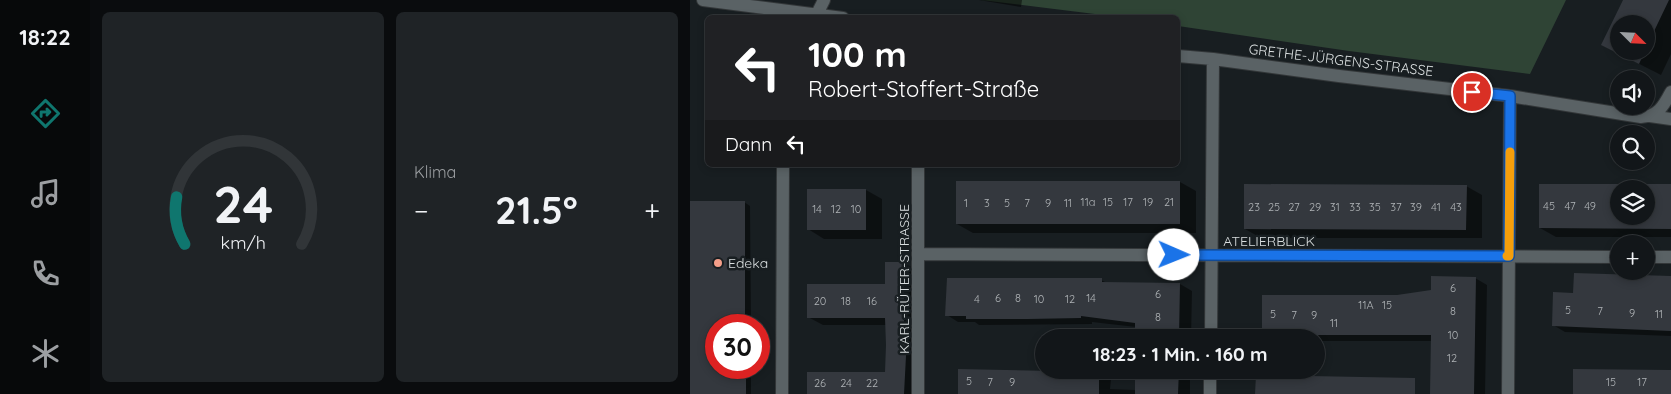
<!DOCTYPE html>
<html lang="de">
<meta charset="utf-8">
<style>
:root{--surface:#121619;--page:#1f2326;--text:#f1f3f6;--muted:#9c9fa2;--line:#313538;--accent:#0f766e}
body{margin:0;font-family:Quicksand,sans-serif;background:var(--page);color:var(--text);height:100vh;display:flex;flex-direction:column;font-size:19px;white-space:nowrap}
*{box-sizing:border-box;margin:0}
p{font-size:16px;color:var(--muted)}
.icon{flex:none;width:28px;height:28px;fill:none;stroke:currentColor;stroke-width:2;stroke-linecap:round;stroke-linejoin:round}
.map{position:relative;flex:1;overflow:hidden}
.sheet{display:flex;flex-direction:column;gap:12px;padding:12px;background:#0a0c0e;width:600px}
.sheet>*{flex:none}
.hud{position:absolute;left:15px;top:15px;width:475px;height:152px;border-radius:8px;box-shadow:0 2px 8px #0003,0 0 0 1px var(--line);background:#202124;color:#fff;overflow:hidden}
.needle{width:32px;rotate:114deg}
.tools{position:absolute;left:920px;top:15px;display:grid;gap:10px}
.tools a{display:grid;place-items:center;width:45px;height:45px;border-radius:50%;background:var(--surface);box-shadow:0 2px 8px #0003,0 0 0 1px var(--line);font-size:25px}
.speed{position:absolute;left:15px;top:314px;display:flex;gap:10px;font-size:25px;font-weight:700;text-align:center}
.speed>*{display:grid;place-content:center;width:65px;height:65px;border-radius:50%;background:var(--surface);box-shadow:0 2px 8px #0003,0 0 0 1px var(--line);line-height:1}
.speed .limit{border:8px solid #d22;background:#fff;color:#111}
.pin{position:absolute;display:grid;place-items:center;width:42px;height:42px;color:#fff;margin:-21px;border:2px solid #fff;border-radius:50%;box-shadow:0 1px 5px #0007}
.me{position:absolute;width:55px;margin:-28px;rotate:91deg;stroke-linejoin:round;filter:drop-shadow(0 0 4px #0008)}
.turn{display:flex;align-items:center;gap:18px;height:105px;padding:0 20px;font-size:22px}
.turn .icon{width:65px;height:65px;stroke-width:2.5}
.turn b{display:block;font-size:35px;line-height:42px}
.then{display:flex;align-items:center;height:48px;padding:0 20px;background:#0003;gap:10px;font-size:19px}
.big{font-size:38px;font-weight:700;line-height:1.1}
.sheet .tile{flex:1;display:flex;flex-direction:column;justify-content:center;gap:8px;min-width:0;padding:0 18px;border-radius:8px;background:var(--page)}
.sheet .dial{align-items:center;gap:0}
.dial svg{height:130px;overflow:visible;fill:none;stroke:var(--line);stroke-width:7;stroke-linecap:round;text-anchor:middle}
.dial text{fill:var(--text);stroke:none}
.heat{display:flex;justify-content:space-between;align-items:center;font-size:28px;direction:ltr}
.sheet .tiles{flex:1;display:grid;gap:12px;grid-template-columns:repeat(2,1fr)}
.trip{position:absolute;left:345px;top:329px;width:290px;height:50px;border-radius:25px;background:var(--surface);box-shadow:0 2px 8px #0003,0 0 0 1px var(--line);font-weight:700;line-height:50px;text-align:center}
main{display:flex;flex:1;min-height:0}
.dock{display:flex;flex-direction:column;width:90px;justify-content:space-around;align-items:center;background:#07090a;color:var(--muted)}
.dock .icon{width:35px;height:35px}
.dock .current{color:var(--accent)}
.dock b{font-size:22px;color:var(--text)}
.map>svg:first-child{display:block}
.green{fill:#2f4435}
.shadow{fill:#0007;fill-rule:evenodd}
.building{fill:#34383e;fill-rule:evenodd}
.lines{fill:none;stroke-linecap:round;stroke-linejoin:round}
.minor-casing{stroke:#333739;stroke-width:14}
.minor{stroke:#5a6265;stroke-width:12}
.route-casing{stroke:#114b97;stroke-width:12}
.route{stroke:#1a73e8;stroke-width:9}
.slow{stroke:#f59e0b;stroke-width:9}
.poi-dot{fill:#f49e89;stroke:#181e21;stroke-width:2}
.labels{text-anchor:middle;stroke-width:5;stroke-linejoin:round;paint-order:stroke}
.number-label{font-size:11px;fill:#b0b4b7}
.street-label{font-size:14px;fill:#d9dedf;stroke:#181e21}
.poi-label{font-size:14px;fill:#d9dedf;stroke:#181e21;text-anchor:start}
</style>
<main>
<nav class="dock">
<b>18:22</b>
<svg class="icon current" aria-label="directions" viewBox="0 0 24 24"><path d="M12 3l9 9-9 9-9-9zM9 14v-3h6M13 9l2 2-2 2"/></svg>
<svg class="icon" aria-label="music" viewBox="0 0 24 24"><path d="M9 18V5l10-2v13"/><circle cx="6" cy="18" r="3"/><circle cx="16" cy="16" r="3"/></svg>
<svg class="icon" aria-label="phone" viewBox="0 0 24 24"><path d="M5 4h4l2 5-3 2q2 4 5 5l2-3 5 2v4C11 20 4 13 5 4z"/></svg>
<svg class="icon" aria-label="climate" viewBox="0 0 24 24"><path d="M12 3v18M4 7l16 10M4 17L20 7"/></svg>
</nav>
<section class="sheet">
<div class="tiles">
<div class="tile dial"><svg viewBox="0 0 100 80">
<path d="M14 69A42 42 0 1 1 86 69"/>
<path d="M14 69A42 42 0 0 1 9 40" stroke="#0f766e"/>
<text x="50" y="56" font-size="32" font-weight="700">24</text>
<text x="50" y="72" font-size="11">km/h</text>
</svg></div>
<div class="tile"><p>Klima</p>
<div class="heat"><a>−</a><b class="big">21.5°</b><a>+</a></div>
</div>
</div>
</section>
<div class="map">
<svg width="981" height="394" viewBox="0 0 981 394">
<rect width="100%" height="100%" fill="#181e21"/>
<!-- green -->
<path class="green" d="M291,0H876L840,74L659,51L488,26V18L429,17Z"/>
<!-- shadow -->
<path class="shadow" d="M289,0H332L331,7Z
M934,0H981V54L971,75L912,45ZM929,24H956V51H929Z
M490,182L506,191V233H283L267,224Z
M851,185H981V237H866L850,228ZM929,189H956V216H929Z
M776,186L792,195V238H571L555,229Z
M176,190L192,199V239H134L118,229Z
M0,202H54L60,206L61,325H26V368H61V394H0Z
M214,263L228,271L229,394H118L196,373V325H133L118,317L197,285Z
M785,278L797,285L795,394H741L742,341H626V338H579L574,334L743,291Z
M981,278V336L875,332L863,325Z
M411,280L417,283L490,284L502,291L501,338H446V327L402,322V324L289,325L285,322H268L257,315Z
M446,370H500V394H269L409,373L421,380L420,389L446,390Z"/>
<!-- building -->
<path class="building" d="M933,0H979L956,48V24H929V51H955L949,64L911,45Z
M266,181H490V224H266Z
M554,184L777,185L776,230L554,229Z
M849,184H981V229L849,228ZM929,189H956V216H929Z
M117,189H176V230H117Z
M0,201H55V325H26V368H56V394H0Z
M195,262H214V338H216V356L214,394H117V372H195L196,345L195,318H117V284H195Z
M884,273L981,276V331L862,326L863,292L883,293Z
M741,276L786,277L784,394H740L741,335H572V295H707L741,290Z
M257,278H412V282L490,283L489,338H445V323L391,316V318L338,319H276V316H255Z
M268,369L409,372V394H268Z
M883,369L981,370V394H883Z
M445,370H489L488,394H445Z
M566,375L725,378V394H565Z"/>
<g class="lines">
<!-- minor casing -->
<g class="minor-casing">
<path id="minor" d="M13,0L153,18
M127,14L134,0
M488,56L523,59L649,76L820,96L951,117C968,116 973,107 981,92
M960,116L981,119
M229,254L929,257
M956,257H981
M521,338L523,59
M92,394L93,165
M228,394V165
M520,394V370
M818,394L820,96"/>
</g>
<!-- minor -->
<use href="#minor" class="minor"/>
</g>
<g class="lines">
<!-- route casing -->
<g class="route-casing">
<path id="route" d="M484,255L819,256L820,96L782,92"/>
</g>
<!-- route -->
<use href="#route" class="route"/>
<!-- slow -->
<path class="slow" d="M817,256H819L820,152"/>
</g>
<!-- markers -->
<circle class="poi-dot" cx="28" cy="263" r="5"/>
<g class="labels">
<!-- number labels -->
<g class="number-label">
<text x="398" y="206">11a</text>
<text x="418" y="206">15</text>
<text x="438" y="206">17</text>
<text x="458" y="206">19</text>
<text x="479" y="206">21</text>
<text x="276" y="207">1</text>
<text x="297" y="207">3</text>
<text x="317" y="207">5</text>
<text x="337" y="207">7</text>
<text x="358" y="207">9</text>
<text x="378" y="207">11</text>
<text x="859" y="210">45</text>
<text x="880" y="210">47</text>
<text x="900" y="210">49</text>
<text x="564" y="211">23</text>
<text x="584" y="211">25</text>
<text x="604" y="211">27</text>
<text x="625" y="211">29</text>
<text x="645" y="211">31</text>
<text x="665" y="211">33</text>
<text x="685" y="211">35</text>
<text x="706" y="211">37</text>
<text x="726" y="211">39</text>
<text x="746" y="211">41</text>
<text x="766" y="211">43</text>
<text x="127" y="213">14</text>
<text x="146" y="213">12</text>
<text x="166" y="213">10</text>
<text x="763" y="292">6</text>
<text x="468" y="298">6</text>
<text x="308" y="302">6</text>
<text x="328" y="302">8</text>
<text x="401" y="302">14</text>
<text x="287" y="303">4</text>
<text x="349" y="303">10</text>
<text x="380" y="303">12</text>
<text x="130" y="305">20</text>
<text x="156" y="305">18</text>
<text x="182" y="305">16</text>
<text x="676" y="309">11A</text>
<text x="697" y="309">15</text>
<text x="878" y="314">5</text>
<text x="763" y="315">8</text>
<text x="910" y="315">7</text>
<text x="942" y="317">9</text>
<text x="583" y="318">5</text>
<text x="969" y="318">11</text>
<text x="604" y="319">7</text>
<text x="624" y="319">9</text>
<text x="468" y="321">8</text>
<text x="644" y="327">11</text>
<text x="763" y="339">10</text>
<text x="762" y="362">12</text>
<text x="279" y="385">5</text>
<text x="300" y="386">7</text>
<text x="322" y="386">9</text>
<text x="921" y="386">15</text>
<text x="952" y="386">17</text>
<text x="130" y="387">26</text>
<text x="156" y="387">24</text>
<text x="182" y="387">22</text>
</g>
<!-- street labels -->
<g class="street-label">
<text transform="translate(651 60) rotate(7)" y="5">GRETHE-JÜRGENS-STRASSE</text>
<text x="579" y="246">ATELIERBLICK</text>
<text transform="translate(214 279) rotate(-90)" y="5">KARL-RÜTER-STRASSE</text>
</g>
<!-- poi labels -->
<g class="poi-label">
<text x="38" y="268">Edeka</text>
</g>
</g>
</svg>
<div class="tools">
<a><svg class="needle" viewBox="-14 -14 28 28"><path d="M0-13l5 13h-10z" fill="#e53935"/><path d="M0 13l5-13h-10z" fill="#9c9fa2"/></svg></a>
<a><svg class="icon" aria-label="sound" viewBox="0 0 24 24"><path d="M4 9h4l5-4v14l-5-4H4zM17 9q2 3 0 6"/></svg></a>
<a><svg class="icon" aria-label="search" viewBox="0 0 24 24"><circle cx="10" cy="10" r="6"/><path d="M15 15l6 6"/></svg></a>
<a><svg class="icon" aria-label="layers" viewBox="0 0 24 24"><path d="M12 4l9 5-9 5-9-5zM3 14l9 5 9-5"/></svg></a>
<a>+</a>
</div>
<div class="speed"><div class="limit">30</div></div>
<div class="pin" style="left:782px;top:92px;background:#d93025"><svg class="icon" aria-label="arrive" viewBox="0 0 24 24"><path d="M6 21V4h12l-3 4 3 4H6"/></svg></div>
<svg class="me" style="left:484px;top:255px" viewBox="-20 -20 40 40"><circle r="19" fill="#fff"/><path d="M0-13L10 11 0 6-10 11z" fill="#1a73e8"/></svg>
<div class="trip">18:23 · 1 Min. · 160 m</div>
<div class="hud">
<div class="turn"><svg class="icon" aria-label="left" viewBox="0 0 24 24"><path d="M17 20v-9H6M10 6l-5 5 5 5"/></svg><div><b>100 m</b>Robert-Stoffert-Straße</div></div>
<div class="then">Dann<svg class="icon" aria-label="left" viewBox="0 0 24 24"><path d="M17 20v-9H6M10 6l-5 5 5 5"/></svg></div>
</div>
</div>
</main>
